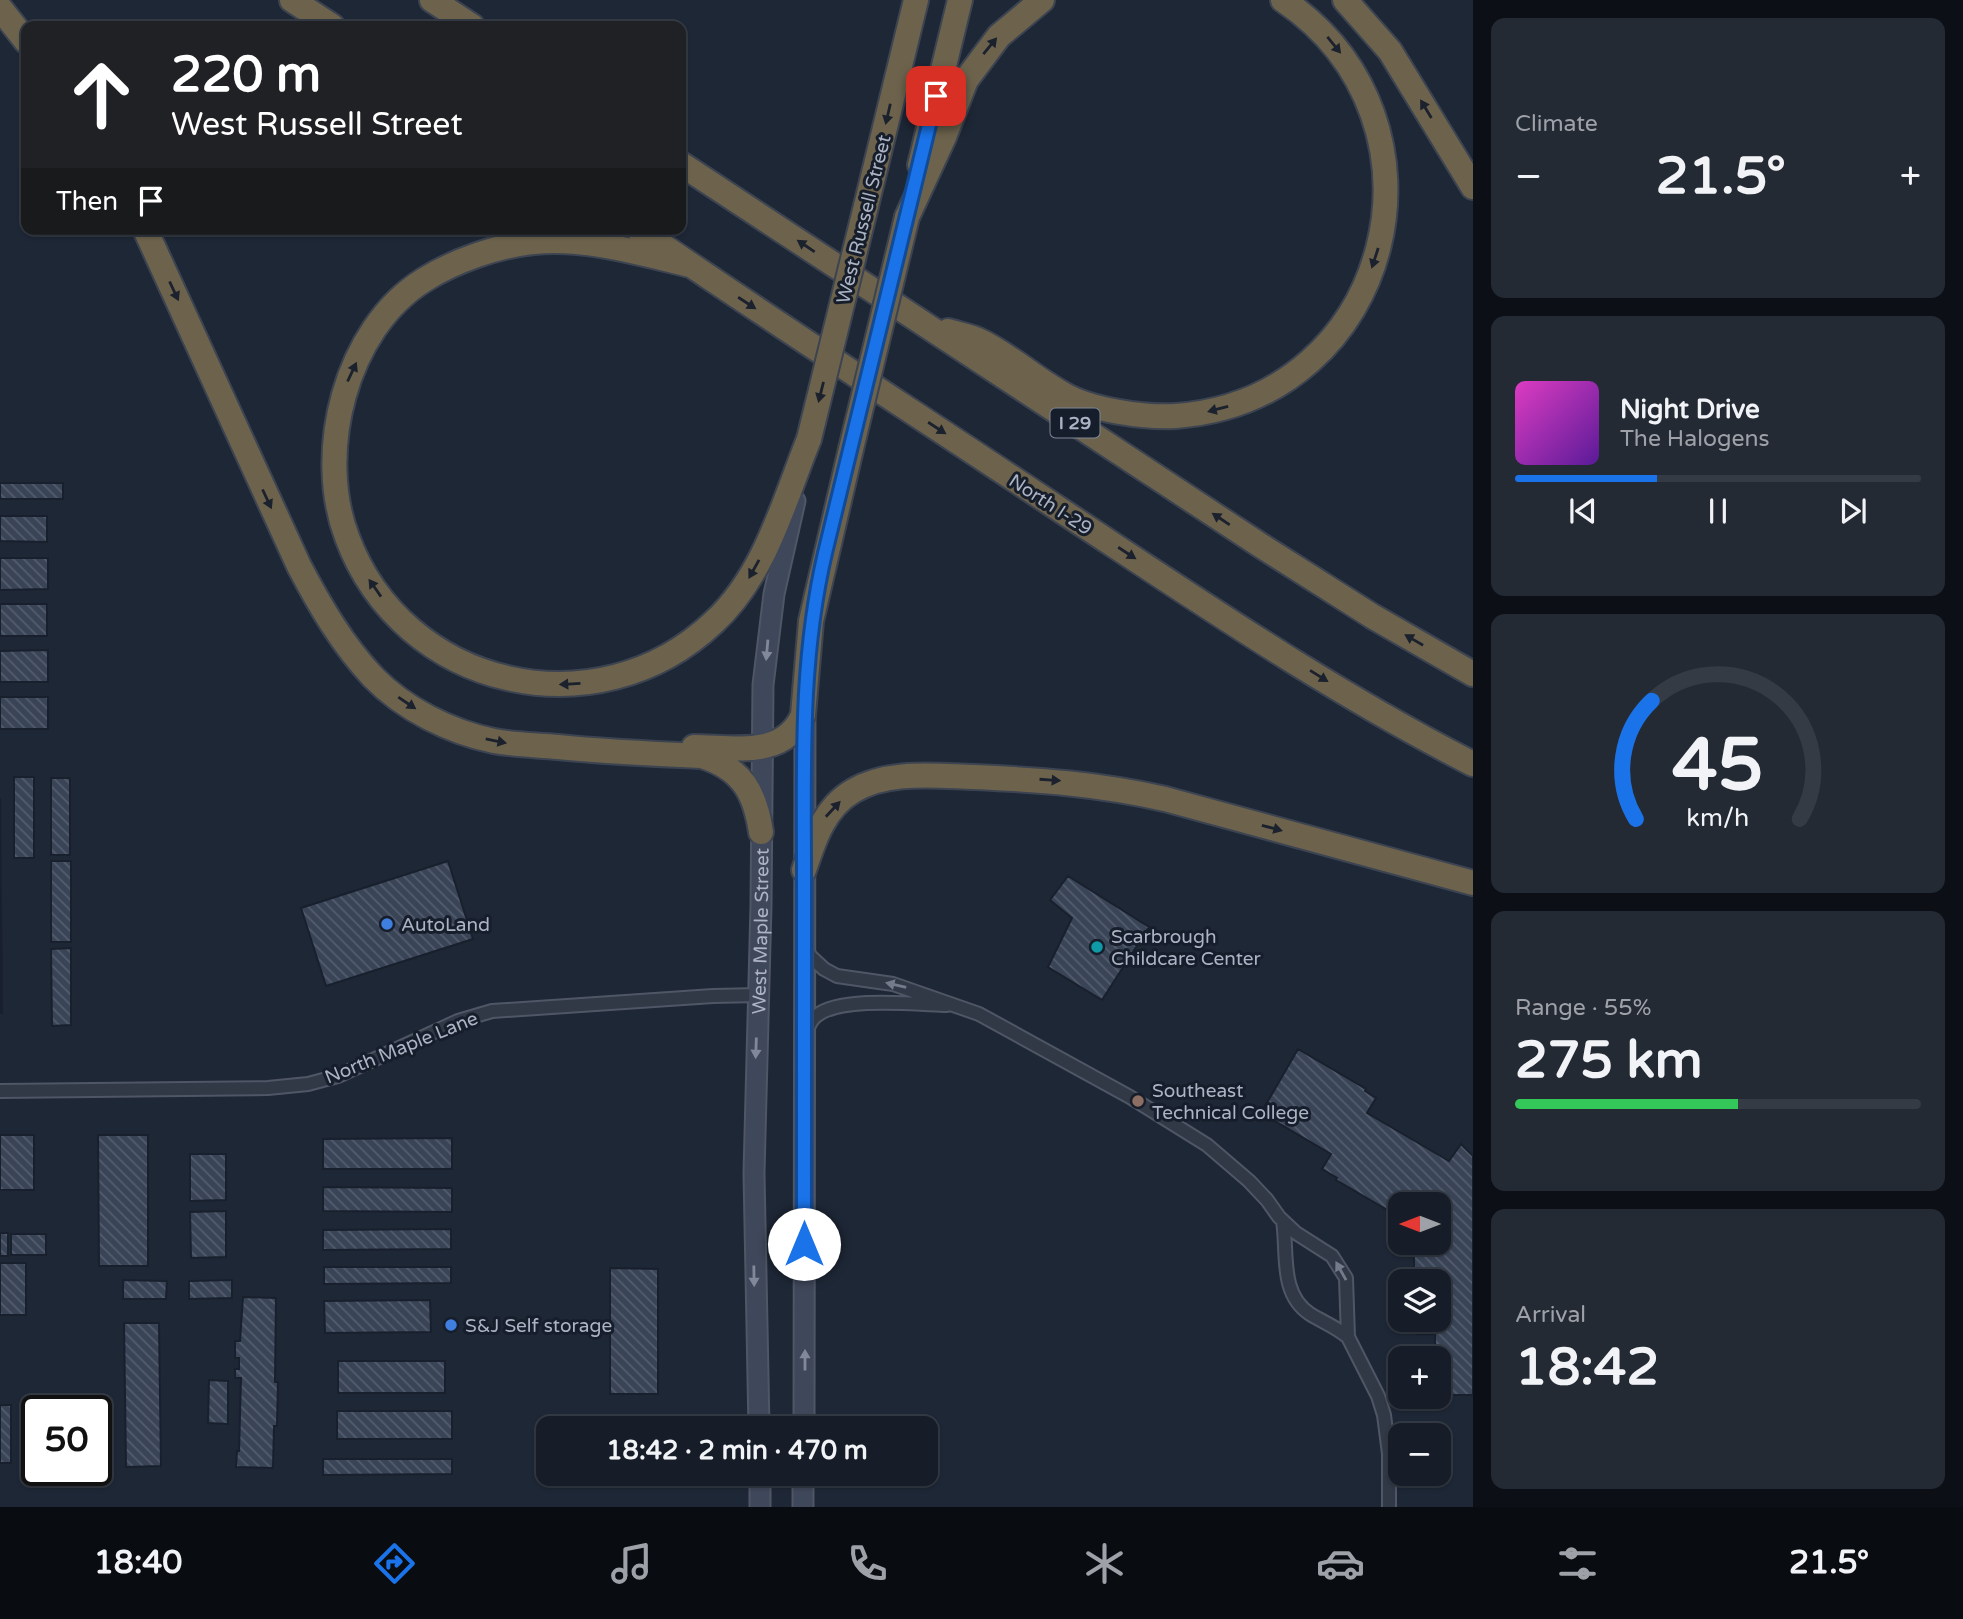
<!DOCTYPE html>
<meta charset="utf-8">
<style>
:root{--surface:#161d28;--page:#232a34;--text:#f1f3f6;--muted:#9ea2a8;--line:#353b45;--accent:#1a73e8}
body{margin:0;font-family:"Varela Round",sans-serif;background:var(--page);color:var(--text);height:100vh;display:flex;flex-direction:column;font-size:26px;white-space:nowrap}
*{box-sizing:border-box;margin:0}
p{font-size:23px;color:var(--muted)}
.icon{flex:none;width:38px;height:38px;fill:none;stroke:currentColor;stroke-width:2;stroke-linecap:round;stroke-linejoin:round}
.map{position:relative;flex:1;overflow:hidden}
.side{display:flex;flex-direction:column;gap:18px;padding:18px;background:#0c1016;width:490px}
.side>*{flex:none}
.guide{position:absolute;left:21px;top:21px;width:665px;height:214px;border-radius:14px;box-shadow:0 2px 5px #0004,0 0 0 2px var(--line);background:#202124;color:#fff;overflow:hidden}
.needle{width:46px;rotate:270deg}
.fabs{position:absolute;left:1388px;top:1192px;display:grid;gap:14px}
.fabs a{display:grid;place-items:center;width:63px;height:63px;border-radius:14px;background:var(--surface);box-shadow:0 2px 5px #0004,0 0 0 2px var(--line);font-size:35px}
.speed{position:absolute;left:21px;top:1395px;display:flex;gap:14px;font-size:35px;font-weight:700;text-align:center}
.speed>*{display:grid;place-content:center;width:91px;height:91px;border-radius:50%;background:var(--surface);box-shadow:0 2px 5px #0004,0 0 0 2px var(--line);line-height:1}
.speed .limit{border:4px solid #111;border-radius:10px;background:#fff;color:#111}
.pin{position:absolute;display:grid;place-items:center;width:60px;height:60px;color:#fff;margin:-30px;border-radius:14px;box-shadow:0 4px 10px #0006}
.me{position:absolute;width:77px;margin:-38px;rotate:0deg;stroke-linejoin:round;filter:drop-shadow(0 0 5px #0008)}
.turn{display:flex;align-items:center;gap:24px;height:147px;padding:0 35px;font-size:32px}
.turn .icon{width:91px;height:91px;stroke-width:2.5}
.turn b{display:block;font-size:49px;line-height:60px}
.then{display:flex;align-items:center;height:66px;padding:0 35px;background:#0003;gap:14px;font-size:26px}
.big{font-size:52px;font-weight:800;line-height:1.1}
.side .card{flex:1;display:flex;flex-direction:column;justify-content:center;gap:10px;min-width:0;padding:0 24px;border-radius:14px;background:var(--page)}
.side .dial{align-items:center;gap:0}
.dial svg{height:182px;overflow:visible;fill:none;stroke:var(--line);stroke-width:7;stroke-linecap:round;text-anchor:middle}
.dial text{fill:var(--text);stroke:none}
.song{display:flex;align-items:center;gap:21px}
.cover{width:84px;height:84px;border-radius:10px;background:linear-gradient(135deg,hsl(310 70% 55%),hsl(270 70% 35%))}
.played{height:7px;border-radius:4px;background:linear-gradient(90deg,var(--accent) 35%,var(--line) 35%)}
.keys{display:flex;justify-content:space-around;direction:ltr}
.heat{display:flex;justify-content:space-between;align-items:center;font-size:38px;direction:ltr}
.charge{height:10px;border-radius:5px;background:linear-gradient(90deg,#34c759 55%,var(--line) 0)}
.trip{position:absolute;left:536px;top:1416px;width:402px;height:70px;border-radius:14px;background:var(--surface);box-shadow:0 2px 5px #0004,0 0 0 2px var(--line);font-weight:800;line-height:70px;text-align:center}
.tabs{display:flex;height:112px;justify-content:space-around;align-items:center;background:#090c10;color:var(--muted)}
.tabs .icon{width:49px;height:49px}
.tabs .on{color:var(--accent)}
.tabs b{font-size:32px;color:var(--text)}
main{display:flex;flex:1;min-height:0}
.map>svg:first-child{display:block}
.building{fill:url(#building-back-hatch);stroke:#19202d;stroke-width:2}
.lines{fill:none;stroke-linecap:round;stroke-linejoin:round}
.street-casing{stroke:#4f5665;stroke-width:16}
.secondary-casing{stroke:#4f5665;stroke-width:23}
.highway-casing{stroke:#3c4351;stroke-width:28}
.street{stroke:#313947;stroke-width:12}
.secondary{stroke:#3f475a;stroke-width:19}
.highway{stroke:#6d634d;stroke-width:24}
.highway-bridge-casing{stroke:#3c4351;stroke-width:28;stroke-linecap:butt}
.highway-bridge{stroke:#6d634d;stroke-width:24}
.oneway{fill:#1b212d}
.oneway2{fill:#80889a}
.oneway3{fill:#747c8c}
.route-casing{stroke:#114b97;stroke-width:18}
.route{stroke:#1a73e8;stroke-width:12}
.shop-dot{fill:#3f7fe0;stroke:#171e2b;stroke-width:2.5}
.culture-dot{fill:#0f9aa8;stroke:#171e2b;stroke-width:2.5}
.education-dot{fill:#8d6e63;stroke:#171e2b;stroke-width:2.5}
.labels{text-anchor:middle;stroke-width:6;stroke-linejoin:round;paint-order:stroke}
.shield{fill:#171e2b;stroke:#7f8696;stroke-width:2}
.shield-label{font-size:18px;font-weight:bold;fill:#abb3c4}
.street-label{font-size:19px;fill:#abb3c4;stroke:#171e2b}
.poi-label{font-size:19px;fill:#abb3c4;stroke:#171e2b;text-anchor:start}
</style>
<main>
<div class="map">
<svg width="1473" height="1507" viewBox="0 0 1473 1507">
<defs>
<pattern id="building-back-hatch" width="6" height="6" patternUnits="userSpaceOnUse" patternTransform="scale(1.75)"><rect width="6" height="6" fill="#394457"/><path d="M-1 5l2 2M0 0l6 6M5-1l2 2" fill="none" stroke="#535d6e"/></pattern>
</defs>
<rect width="100%" height="100%" fill="#1e2736"/>
<!-- building -->
<path class="building" d="M0,483H63V499H0Z
M0,516H47V542L0,541Z
M0,558H48V589L0,590Z
M0,604H47V636H0Z
M48,650V682H0V651Z
M0,697H48V729H0Z
M14,777H34V858H14Z
M51,778H70V855H51Z
M0,798L2,1013H0Z
M51,861H71V942H51Z
M448,861L473,939L326,986L301,908Z
M1068,876L1149,927L1102,1000L1048,967L1072,918L1050,900Z
M71,948V1025L52,1026L51,949Z
M1298,1049L1366,1089L1365,1091L1376,1098L1367,1113L1449,1161L1461,1144L1473,1156V1395H1438V1358H1435V1334H1416V1320H1438V1281H1414V1255L1406,1244L1403,1246L1401,1242H1438V1204H1400V1241L1391,1225L1394,1223L1389,1211L1336,1180L1337,1178L1322,1169L1331,1154L1261,1113Z
M0,1135H34V1190H0Z
M98,1135H148V1266H99Z
M452,1138V1169H323V1139Z
M190,1154H226V1200L190,1201Z
M323,1187L452,1188V1212L323,1211Z
M226,1211V1257L191,1258L190,1212Z
M451,1229V1249L323,1250V1230Z
M0,1233H8V1256H0Z
M11,1234H46V1255H11Z
M0,1263H26V1315H0Z
M324,1267H451V1283L324,1284Z
M610,1268L658,1269V1394H610Z
M123,1280L167,1281L166,1299H123Z
M232,1280V1298L189,1299V1281Z
M243,1297L276,1298L275,1382H278L277,1426H274L273,1468L236,1467L237,1451H239L241,1378H235V1369H239V1358H235V1341H240Z
M430,1300L431,1332L325,1333L324,1301Z
M124,1323H159L161,1466L126,1467Z
M338,1361H445V1393H338Z
M209,1380L228,1381V1424L208,1423Z
M0,1405H11V1463H0Z
M337,1411H452V1439H337Z
M323,1459H452V1474L323,1475Z"/>
<g class="lines">
<!-- street casing -->
<g class="street-casing">
<path id="street" d="M806,949L811,957L824,969L837,976L893,984L979,1014L1130,1097L1207,1145L1249,1181L1267,1200L1279,1217L1296,1233L1332,1256L1346,1278L1348,1337L1378,1396L1384,1415L1389,1454V1507
M807,1030C809,1025 812,1019 816,1016C840,996 915,1004 947,1005
M0,1091L268,1088L308,1084L338,1076L458,1021L492,1011L713,996L759,995
M1283,1221C1288,1252 1279,1294 1310,1314C1323,1322 1336,1327 1348,1337"/>
</g>
<!-- secondary casing -->
<g class="secondary-casing">
<g id="secondary">
<path id="s1" d="M759,1428L754,1173L761,905L763,685L774,594L795,501"/>
<path d="M804,1428L805,712"/>
<path d="M760,1474V1507"/>
<path d="M803,1507V1474"/>
</g>
</g>
<!-- highway casing -->
<g class="highway-casing">
<path id="highway" d="M292,0L332,26
M432,0L472,26
M1345,0L1390,51L1473,187
M0,8L26,41
M681,164L1260,545L1372,616L1473,674
M920,165L960,0
M866,206L916,0
M907,217L944,137L966,80L999,36L1042,0
M145,229L299,566C320,606 342,644 373,677C404,709 450,732 494,741C515,745 537,745 558,747C606,752 654,754 702,756C742,769 755,792 761,832
M638,229C778,325 921,417 1062,511C1196,599 1330,691 1473,764
M690,265C640,253 586,237 534,242C499,245 454,261 424,280C345,329 315,453 347,537C403,689 597,733 714,622C765,575 784,501 809,439
M948,331C958,334 969,336 978,340C1007,353 1034,378 1063,394C1090,410 1145,418 1176,416C1394,400 1462,121 1283,0
M694,747C733,747 784,759 803,715L811,621L851,449
M804,870C814,840 824,808 853,791C888,770 935,776 974,777C1041,780 1099,784 1165,799L1473,883"/>
</g>
<!-- street -->
<use href="#street" class="street"/>
<!-- secondary -->
<use href="#secondary" class="secondary"/>
<!-- highway -->
<use href="#highway" class="highway"/>
<!-- highway-bridge casing -->
<g class="highway-bridge-casing">
<path id="highway-bridge" d="M809,439L866,206
M851,449L907,217"/>
</g>
<!-- highway-bridge -->
<use href="#highway-bridge" class="highway-bridge"/>
</g>
<!-- one-way arrows -->
<defs><path id="oneway-solid" d="M-6-.8H1V-3.2L6.5 0L1 3.2V.8H-6Z" transform="scale(1.75)"/></defs>
<g class="oneway">
<use href="#oneway-solid" transform="translate(1334 45) rotate(51)"/>
<use href="#oneway-solid" transform="translate(990 46) rotate(-51)"/>
<use href="#oneway-solid" transform="translate(1426 109) rotate(-121)"/>
<use href="#oneway-solid" transform="translate(888 114) rotate(103)"/>
<use href="#oneway-solid" transform="translate(806 246) rotate(-146)"/>
<use href="#oneway-solid" transform="translate(1375 258) rotate(108)"/>
<use href="#oneway-solid" transform="translate(174 291) rotate(65)"/>
<use href="#oneway-solid" transform="translate(747 303) rotate(33)"/>
<use href="#oneway-solid" transform="translate(352 372) rotate(-65)"/>
<use href="#oneway-solid" transform="translate(821 392) rotate(104)"/>
<use href="#oneway-solid" transform="translate(1218 409) rotate(165)"/>
<use href="#oneway-solid" transform="translate(937 428) rotate(33)"/>
<use href="#oneway-solid" transform="translate(267 499) rotate(65)"/>
<use href="#oneway-solid" transform="translate(1221 519) rotate(-146)"/>
<use href="#oneway-solid" transform="translate(1127 553) rotate(33)"/>
<use href="#oneway-solid" transform="translate(754 569) rotate(119)"/>
<use href="#oneway-solid" transform="translate(375 588) rotate(-125)"/>
<use href="#oneway-solid" transform="translate(1414 640) rotate(-150)"/>
<use href="#oneway-solid" transform="translate(1319 676) rotate(32)"/>
<use href="#oneway-solid" transform="translate(570 684) rotate(177)"/>
<use href="#oneway-solid" transform="translate(407 703) rotate(34)"/>
<use href="#oneway-solid" transform="translate(496 741) rotate(11)"/>
<use href="#oneway-solid" transform="translate(1050 780) rotate(4)"/>
<use href="#oneway-solid" transform="translate(833 809) rotate(-47)"/>
<use href="#oneway-solid" transform="translate(1272 828) rotate(15)"/>
</g>
<g class="oneway2">
<use href="#oneway-solid" transform="translate(767 650) rotate(95)"/>
<use href="#oneway-solid" transform="translate(756 1048) rotate(92)"/>
<use href="#oneway-solid" transform="translate(754 1276) rotate(89)"/>
<use href="#oneway-solid" transform="translate(805 1360) rotate(-90)"/>
</g>
<g class="oneway3">
<use href="#oneway-solid" transform="translate(896 985) rotate(-167)"/>
<use href="#oneway-solid" transform="translate(1341 1271) rotate(-119)"/>
</g>
<g class="lines">
<!-- route casing -->
<g class="route-casing">
<path id="route" d="M804,1244C803,1120 803,996 804,871C804,763 800,660 825,553L936,96"/>
</g>
<!-- route -->
<use href="#route" class="route"/>
</g>
<!-- markers -->
<g class="shop-dot">
<circle cx="387" cy="924" r="7"/>
<circle cx="451" cy="1325" r="7"/>
</g>
<circle class="culture-dot" cx="1097" cy="947" r="7"/>
<circle class="education-dot" cx="1138" cy="1101" r="7"/>
<g class="labels">
<!-- shield labels -->
<rect class="shield" x="1050.5" y="408.5" width="49" height="29" rx="5"/>
<g class="shield-label">
<text x="1075" y="429">I 29</text>
</g>
<!-- street labels -->
<g class="street-label">
<text transform="translate(863 219) rotate(-76)" y="7">West Russell Street</text>
<text transform="translate(1051 504) rotate(33)" y="7">North I-29</text>
<text dy="7" stroke="none"><textPath href="#s1" startOffset="497">West Maple Street</textPath></text>
<text transform="translate(401 1047) rotate(-22)" y="7">North Maple Lane</text>
</g>
<!-- poi labels -->
<g class="poi-label">
<text x="401" y="931">AutoLand</text>
<text x="1111" y="943">Scarbrough<tspan x="1111" dy="22">Childcare Center</tspan></text>
<text x="1152" y="1097">Southeast<tspan x="1152" dy="22">Technical College</tspan></text>
<text x="465" y="1332">S&amp;J Self storage</text>
</g>
</g>
</svg>
<div class="fabs">
<a><svg class="needle" viewBox="-14 -14 28 28"><path d="M0-13l5 13h-10z" fill="#e53935"/><path d="M0 13l5-13h-10z" fill="#9ea2a8"/></svg></a>
<a><svg class="icon" aria-label="layers" viewBox="0 0 24 24"><path d="M12 4l9 5-9 5-9-5zM3 14l9 5 9-5"/></svg></a>
<a>+</a>
<a>−</a>
</div>
<div class="speed"><div class="limit">50</div></div>
<div class="pin" style="left:936px;top:96px;background:#d93025"><svg class="icon" aria-label="arrive" viewBox="0 0 24 24"><path d="M6 21V4h12l-3 4 3 4H6"/></svg></div>
<svg class="me" style="left:804px;top:1244px" viewBox="-20 -20 40 40"><circle r="19" fill="#fff"/><path d="M0-13L10 11 0 6-10 11z" fill="#1a73e8"/></svg>
<div class="trip">18:42 · 2 min · 470 m</div>
<div class="guide">
<div class="turn"><svg class="icon" aria-label="ahead" viewBox="0 0 24 24"><path d="M12 20V5M6 11l6-6 6 6"/></svg><div><b>220 m</b>West Russell Street</div></div>
<div class="then">Then<svg class="icon" aria-label="arrive" viewBox="0 0 24 24"><path d="M6 21V4h12l-3 4 3 4H6"/></svg></div>
</div>
</div>
<section class="side">
<div class="card"><p>Climate</p>
<div class="heat"><a>−</a><b class="big">21.5°</b><a>+</a></div>
</div>
<div class="card">
<div class="song"><i class="cover"></i><div><b>Night Drive</b><p>The Halogens</p></div></div>
<div class="played"></div>
<div class="keys"><svg class="icon" aria-label="previous" viewBox="0 0 24 24"><path d="M18 5L8 12l10 7zM5 5v14"/></svg><svg class="icon" aria-label="pause" viewBox="0 0 24 24"><path d="M8 5v14M16 5v14"/></svg><svg class="icon" aria-label="next" viewBox="0 0 24 24"><path d="M6 5l10 7-10 7zM19 5v14"/></svg></div>
</div>
<div class="card dial"><svg viewBox="0 0 100 80">
<path d="M14 69A42 42 0 1 1 86 69"/>
<path d="M14 69A42 42 0 0 1 21 17" stroke="#1a73e8"/>
<text x="50" y="56" font-size="32" font-weight="700">45</text>
<text x="50" y="72" font-size="11">km/h</text>
</svg></div>
<div class="card"><p>Range · 55%</p><b class="big">275 km</b><div class="charge"></div></div>
<div class="card"><p>Arrival</p><b class="big">18:42</b></div>
</section>
</main>
<nav class="tabs">
<b>18:40</b>
<svg class="icon on" aria-label="directions" viewBox="0 0 24 24"><path d="M12 3l9 9-9 9-9-9zM9 14v-3h6M13 9l2 2-2 2"/></svg>
<svg class="icon" aria-label="music" viewBox="0 0 24 24"><path d="M9 18V5l10-2v13"/><circle cx="6" cy="18" r="3"/><circle cx="16" cy="16" r="3"/></svg>
<svg class="icon" aria-label="phone" viewBox="0 0 24 24"><path d="M5 4h4l2 5-3 2q2 4 5 5l2-3 5 2v4C11 20 4 13 5 4z"/></svg>
<svg class="icon" aria-label="climate" viewBox="0 0 24 24"><path d="M12 3v18M4 7l16 10M4 17L20 7"/></svg>
<svg class="icon" aria-label="car" viewBox="0 0 24 24"><path d="M5 17H2v-5l4-1 3-4h7l3 4 3 1v5h-3M9 17h6M6 11h13"/><circle cx="7" cy="17" r="2"/><circle cx="17" cy="17" r="2"/></svg>
<svg class="icon" aria-label="filters" viewBox="0 0 24 24"><path d="M4 7h16M4 17h16"/><circle cx="9" cy="7" r="2"/><circle cx="15" cy="17" r="2"/></svg>
<b>21.5°</b>
</nav>
